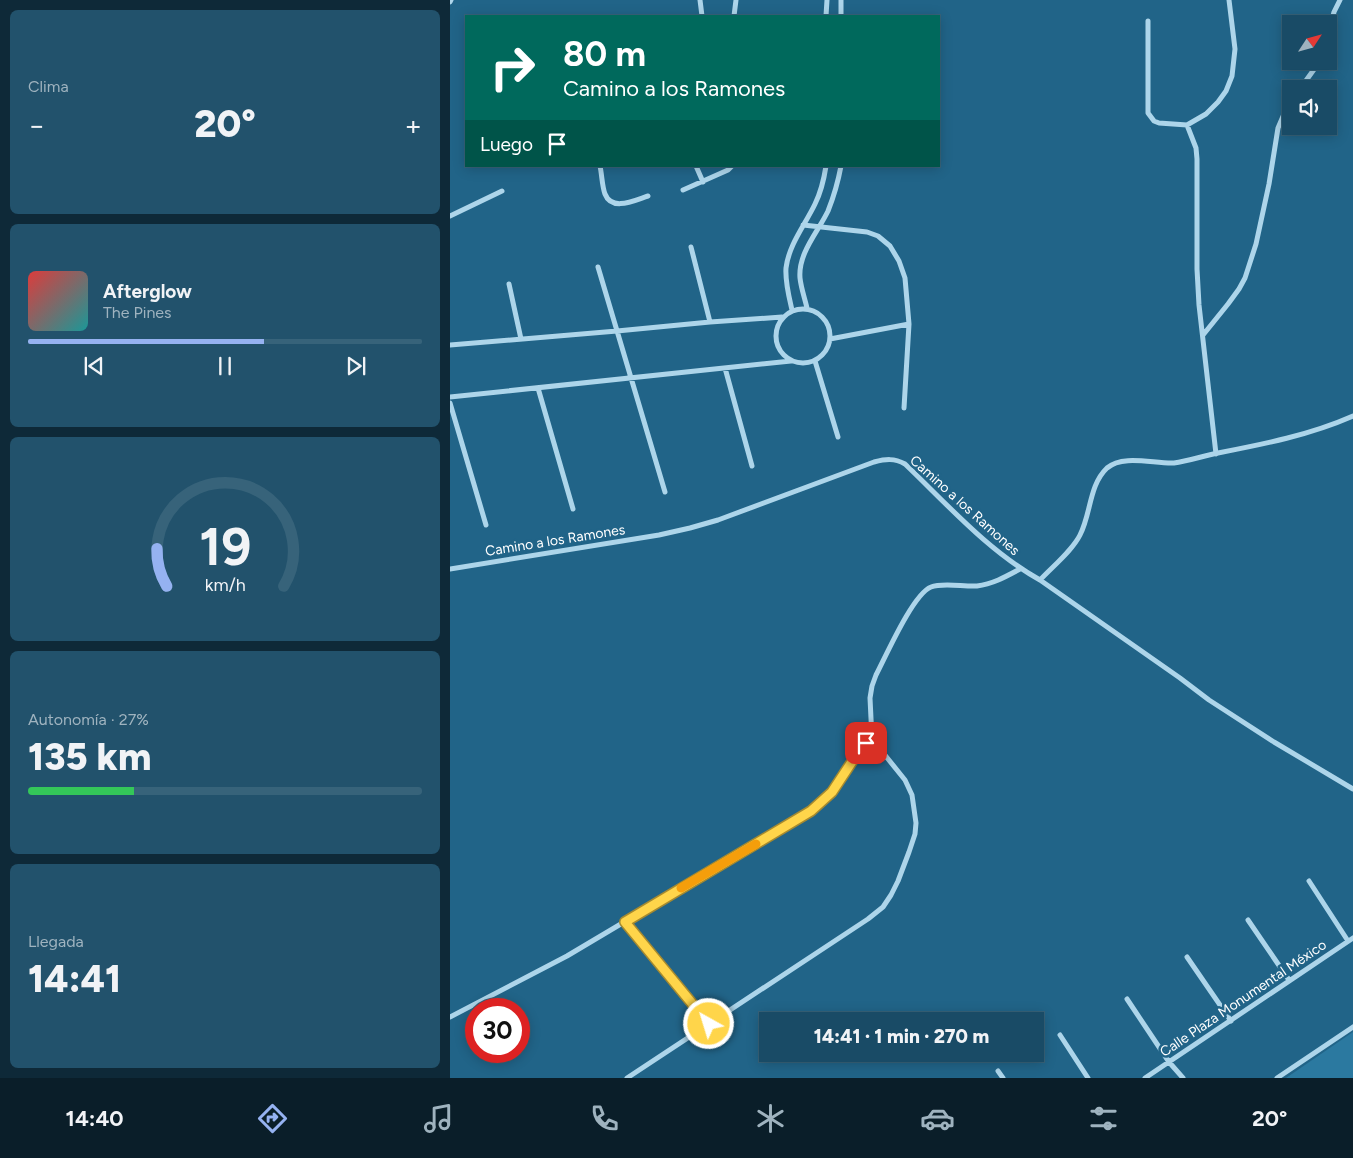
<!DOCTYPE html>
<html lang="es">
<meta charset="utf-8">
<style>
:root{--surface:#194b66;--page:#22526c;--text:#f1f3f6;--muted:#9fb3bf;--line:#37637a;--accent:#95b2f1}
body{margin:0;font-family:Figtree,sans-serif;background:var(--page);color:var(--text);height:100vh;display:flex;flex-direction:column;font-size:19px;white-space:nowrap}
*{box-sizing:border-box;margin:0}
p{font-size:16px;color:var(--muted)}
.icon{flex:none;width:28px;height:28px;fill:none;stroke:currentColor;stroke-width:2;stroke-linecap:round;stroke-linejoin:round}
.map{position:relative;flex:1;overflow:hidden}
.side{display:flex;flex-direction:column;gap:10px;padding:10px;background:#0e2938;width:450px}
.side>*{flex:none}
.guide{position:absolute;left:15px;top:15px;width:475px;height:152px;border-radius:0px;box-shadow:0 2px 12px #0003,0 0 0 1px var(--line);background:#00695c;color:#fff;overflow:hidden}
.needle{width:32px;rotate:54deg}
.controls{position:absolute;left:832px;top:15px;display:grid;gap:10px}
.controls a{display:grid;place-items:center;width:55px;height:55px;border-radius:0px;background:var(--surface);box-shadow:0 2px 12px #0003,0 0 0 1px var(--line);font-size:25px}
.speed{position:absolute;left:15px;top:998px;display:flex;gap:10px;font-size:25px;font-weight:700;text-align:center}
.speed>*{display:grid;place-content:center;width:65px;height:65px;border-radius:50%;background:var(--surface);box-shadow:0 2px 12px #0003,0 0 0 1px var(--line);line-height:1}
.speed .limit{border:8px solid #d22;background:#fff;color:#111}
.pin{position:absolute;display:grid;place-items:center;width:42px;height:42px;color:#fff;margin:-21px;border-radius:10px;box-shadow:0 2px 8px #0006}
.me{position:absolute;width:55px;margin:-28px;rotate:321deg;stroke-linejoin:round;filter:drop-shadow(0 0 4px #0008)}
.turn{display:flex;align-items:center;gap:18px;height:105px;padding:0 15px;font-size:22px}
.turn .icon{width:65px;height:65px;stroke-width:2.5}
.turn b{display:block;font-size:35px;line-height:42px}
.then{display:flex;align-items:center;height:48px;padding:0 15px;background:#0003;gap:10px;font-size:19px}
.big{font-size:38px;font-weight:800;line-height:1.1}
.side .card{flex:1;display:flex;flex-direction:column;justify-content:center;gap:8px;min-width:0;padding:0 18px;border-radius:8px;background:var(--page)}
.side .dial{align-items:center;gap:0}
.dial svg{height:130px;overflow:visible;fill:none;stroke:var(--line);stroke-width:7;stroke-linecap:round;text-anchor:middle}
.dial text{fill:var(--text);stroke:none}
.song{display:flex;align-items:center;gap:15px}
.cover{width:60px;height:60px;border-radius:8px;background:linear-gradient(135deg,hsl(0 70% 55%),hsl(180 70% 35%))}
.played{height:5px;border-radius:2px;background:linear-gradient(90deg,var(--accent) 60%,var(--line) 60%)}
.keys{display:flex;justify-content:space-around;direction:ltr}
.heat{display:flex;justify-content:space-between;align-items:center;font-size:28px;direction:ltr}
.charge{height:8px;border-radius:4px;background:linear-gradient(90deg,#34c759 27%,var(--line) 0)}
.trip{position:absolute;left:309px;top:1012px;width:285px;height:50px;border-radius:0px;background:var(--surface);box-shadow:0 2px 12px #0003,0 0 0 1px var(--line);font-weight:800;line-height:50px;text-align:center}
.tab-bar{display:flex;height:80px;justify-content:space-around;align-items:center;background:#0a1e29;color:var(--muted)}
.tab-bar .icon{width:35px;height:35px}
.tab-bar .selected{color:var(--accent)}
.tab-bar b{font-size:22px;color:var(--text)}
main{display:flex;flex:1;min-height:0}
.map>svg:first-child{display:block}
.green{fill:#2b79a0}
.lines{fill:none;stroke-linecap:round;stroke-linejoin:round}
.street{stroke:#add5ea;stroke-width:5}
.route-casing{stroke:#a68a30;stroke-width:12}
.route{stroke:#ffd54a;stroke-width:9}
.slow{stroke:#f59e0b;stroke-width:9}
.labels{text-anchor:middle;stroke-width:5;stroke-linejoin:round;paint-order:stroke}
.street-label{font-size:14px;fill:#fff;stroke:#216488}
</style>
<main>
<section class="side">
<div class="card"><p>Clima</p>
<div class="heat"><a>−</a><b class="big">20°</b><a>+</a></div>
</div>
<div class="card">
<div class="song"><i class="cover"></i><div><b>Afterglow</b><p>The Pines</p></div></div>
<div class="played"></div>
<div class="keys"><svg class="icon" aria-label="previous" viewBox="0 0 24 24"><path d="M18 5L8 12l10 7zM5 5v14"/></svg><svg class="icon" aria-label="pause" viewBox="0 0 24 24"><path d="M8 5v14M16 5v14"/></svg><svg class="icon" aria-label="next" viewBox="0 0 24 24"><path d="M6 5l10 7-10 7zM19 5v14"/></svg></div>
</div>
<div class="card dial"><svg viewBox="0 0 100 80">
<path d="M14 69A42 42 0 1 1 86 69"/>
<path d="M14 69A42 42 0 0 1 8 46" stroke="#95b2f1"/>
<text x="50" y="56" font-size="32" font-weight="700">19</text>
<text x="50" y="72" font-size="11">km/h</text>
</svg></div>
<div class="card"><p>Autonomía · 27%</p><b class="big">135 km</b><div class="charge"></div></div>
<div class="card"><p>Llegada</p><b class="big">14:41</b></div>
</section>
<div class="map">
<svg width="903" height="1078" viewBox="0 0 903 1078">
<rect width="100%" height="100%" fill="#216488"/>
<!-- green -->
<path class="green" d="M903,1032V1078H836Z"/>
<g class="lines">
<!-- street -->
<path class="street" d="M250,0L252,16
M0,2L1,0
M284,16L286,0
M376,16L377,0
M391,16V0
M698,21V113L704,121L709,123L737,125L756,114L768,102L776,91L782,76L785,49L779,0
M879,31L884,12L890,0
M850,89L870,61
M737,125L746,148L747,159V269L749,305L766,454
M150,166C152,175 152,186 155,194C162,212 185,200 198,196
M246,166L253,182
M233,190L278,170L282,166
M0,216L52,191
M353,225L417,232L428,236L440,246L449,261L455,278L459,324L454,408
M241,247L260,322
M148,267L215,492
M59,284L71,339
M357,308C355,299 351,288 350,278C348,253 368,232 378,211C384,196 388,182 391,166
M326 336a27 27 0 1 1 54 0a27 27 0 1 1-54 0Z
M342,310C339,297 335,282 336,268C339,244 355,225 365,204C371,192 374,179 376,166
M753,335L778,304L789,289L795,278L806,244L819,184L828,128L834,114L841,101
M380,339L459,324
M0,345L167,331L260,322L332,317
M365,361L388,437
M275,368L302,466
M88,388L123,509
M0,397L341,361
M0,403L36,525
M0,569L209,535L240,528L268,520L424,462C436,459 444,458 455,464C497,504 538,551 590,580L730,678L759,700L824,742L903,789
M590,580C603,566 622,551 630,535C641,514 639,485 657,468C673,454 704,464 724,463C738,461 753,456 768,453C814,444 860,435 903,416
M859,881L898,941
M798,920L839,980
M175,922L259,1025
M737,957L781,1021
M677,999L719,1062L733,1078
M0,1017L117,956L361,811L382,792L411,748L422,739
M610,1035L638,1078
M548,1071L553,1078
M177,1078L418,919L433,907L441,895L448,881L459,852L465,834L466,823L462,795L455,780L422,739L420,698L422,686L426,675C436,656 463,594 481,587C493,582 514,587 527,586C543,584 557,576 570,569
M695,1078L903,938
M827,1078L903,1027"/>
</g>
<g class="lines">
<!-- route casing -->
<g class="route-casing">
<path id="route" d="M259,1024L175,922L361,811L382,792L411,748L416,743"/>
</g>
<!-- route -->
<use href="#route" class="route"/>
<!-- slow -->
<path class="slow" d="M231,888L306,844"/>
</g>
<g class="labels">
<!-- street labels -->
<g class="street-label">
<text transform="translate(515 505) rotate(42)" y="5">Camino a los Ramones</text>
<text transform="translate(105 540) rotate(-9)" y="5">Camino a los Ramones</text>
<text transform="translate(793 998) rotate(-34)" y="5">Calle Plaza Monumental México</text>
</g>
</g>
</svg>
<div class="controls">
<a><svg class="needle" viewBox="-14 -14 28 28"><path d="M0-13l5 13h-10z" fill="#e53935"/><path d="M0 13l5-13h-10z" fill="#9fb3bf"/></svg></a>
<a><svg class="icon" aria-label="sound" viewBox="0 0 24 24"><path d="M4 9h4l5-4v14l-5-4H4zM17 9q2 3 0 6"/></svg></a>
</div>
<div class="speed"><div class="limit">30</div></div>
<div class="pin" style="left:416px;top:743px;background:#d93025"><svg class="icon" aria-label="arrive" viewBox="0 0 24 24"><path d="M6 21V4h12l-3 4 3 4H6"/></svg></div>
<svg class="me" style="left:259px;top:1024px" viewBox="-20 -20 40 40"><circle r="17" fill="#ffd54a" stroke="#fff" stroke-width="3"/><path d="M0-11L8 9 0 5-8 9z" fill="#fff"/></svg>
<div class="trip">14:41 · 1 min · 270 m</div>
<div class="guide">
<div class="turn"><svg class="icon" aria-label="right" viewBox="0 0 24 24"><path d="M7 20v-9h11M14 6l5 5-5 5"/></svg><div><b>80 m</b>Camino a los Ramones</div></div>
<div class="then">Luego<svg class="icon" aria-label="arrive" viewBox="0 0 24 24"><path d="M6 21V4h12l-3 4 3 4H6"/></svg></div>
</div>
</div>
</main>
<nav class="tab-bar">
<b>14:40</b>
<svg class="icon selected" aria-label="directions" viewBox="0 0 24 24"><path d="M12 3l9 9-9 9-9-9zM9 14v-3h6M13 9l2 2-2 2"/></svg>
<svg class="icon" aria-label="music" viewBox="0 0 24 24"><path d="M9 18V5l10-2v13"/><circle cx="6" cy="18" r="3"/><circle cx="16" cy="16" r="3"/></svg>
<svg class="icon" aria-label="phone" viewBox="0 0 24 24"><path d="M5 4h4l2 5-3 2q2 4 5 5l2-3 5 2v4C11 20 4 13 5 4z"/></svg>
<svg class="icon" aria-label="climate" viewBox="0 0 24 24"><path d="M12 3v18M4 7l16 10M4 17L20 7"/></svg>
<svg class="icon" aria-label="car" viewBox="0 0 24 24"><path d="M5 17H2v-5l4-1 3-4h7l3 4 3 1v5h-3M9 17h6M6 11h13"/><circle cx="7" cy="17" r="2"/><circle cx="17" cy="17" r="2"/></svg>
<svg class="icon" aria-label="filters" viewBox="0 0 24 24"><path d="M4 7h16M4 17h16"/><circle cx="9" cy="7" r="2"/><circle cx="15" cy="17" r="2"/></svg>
<b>20°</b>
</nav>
